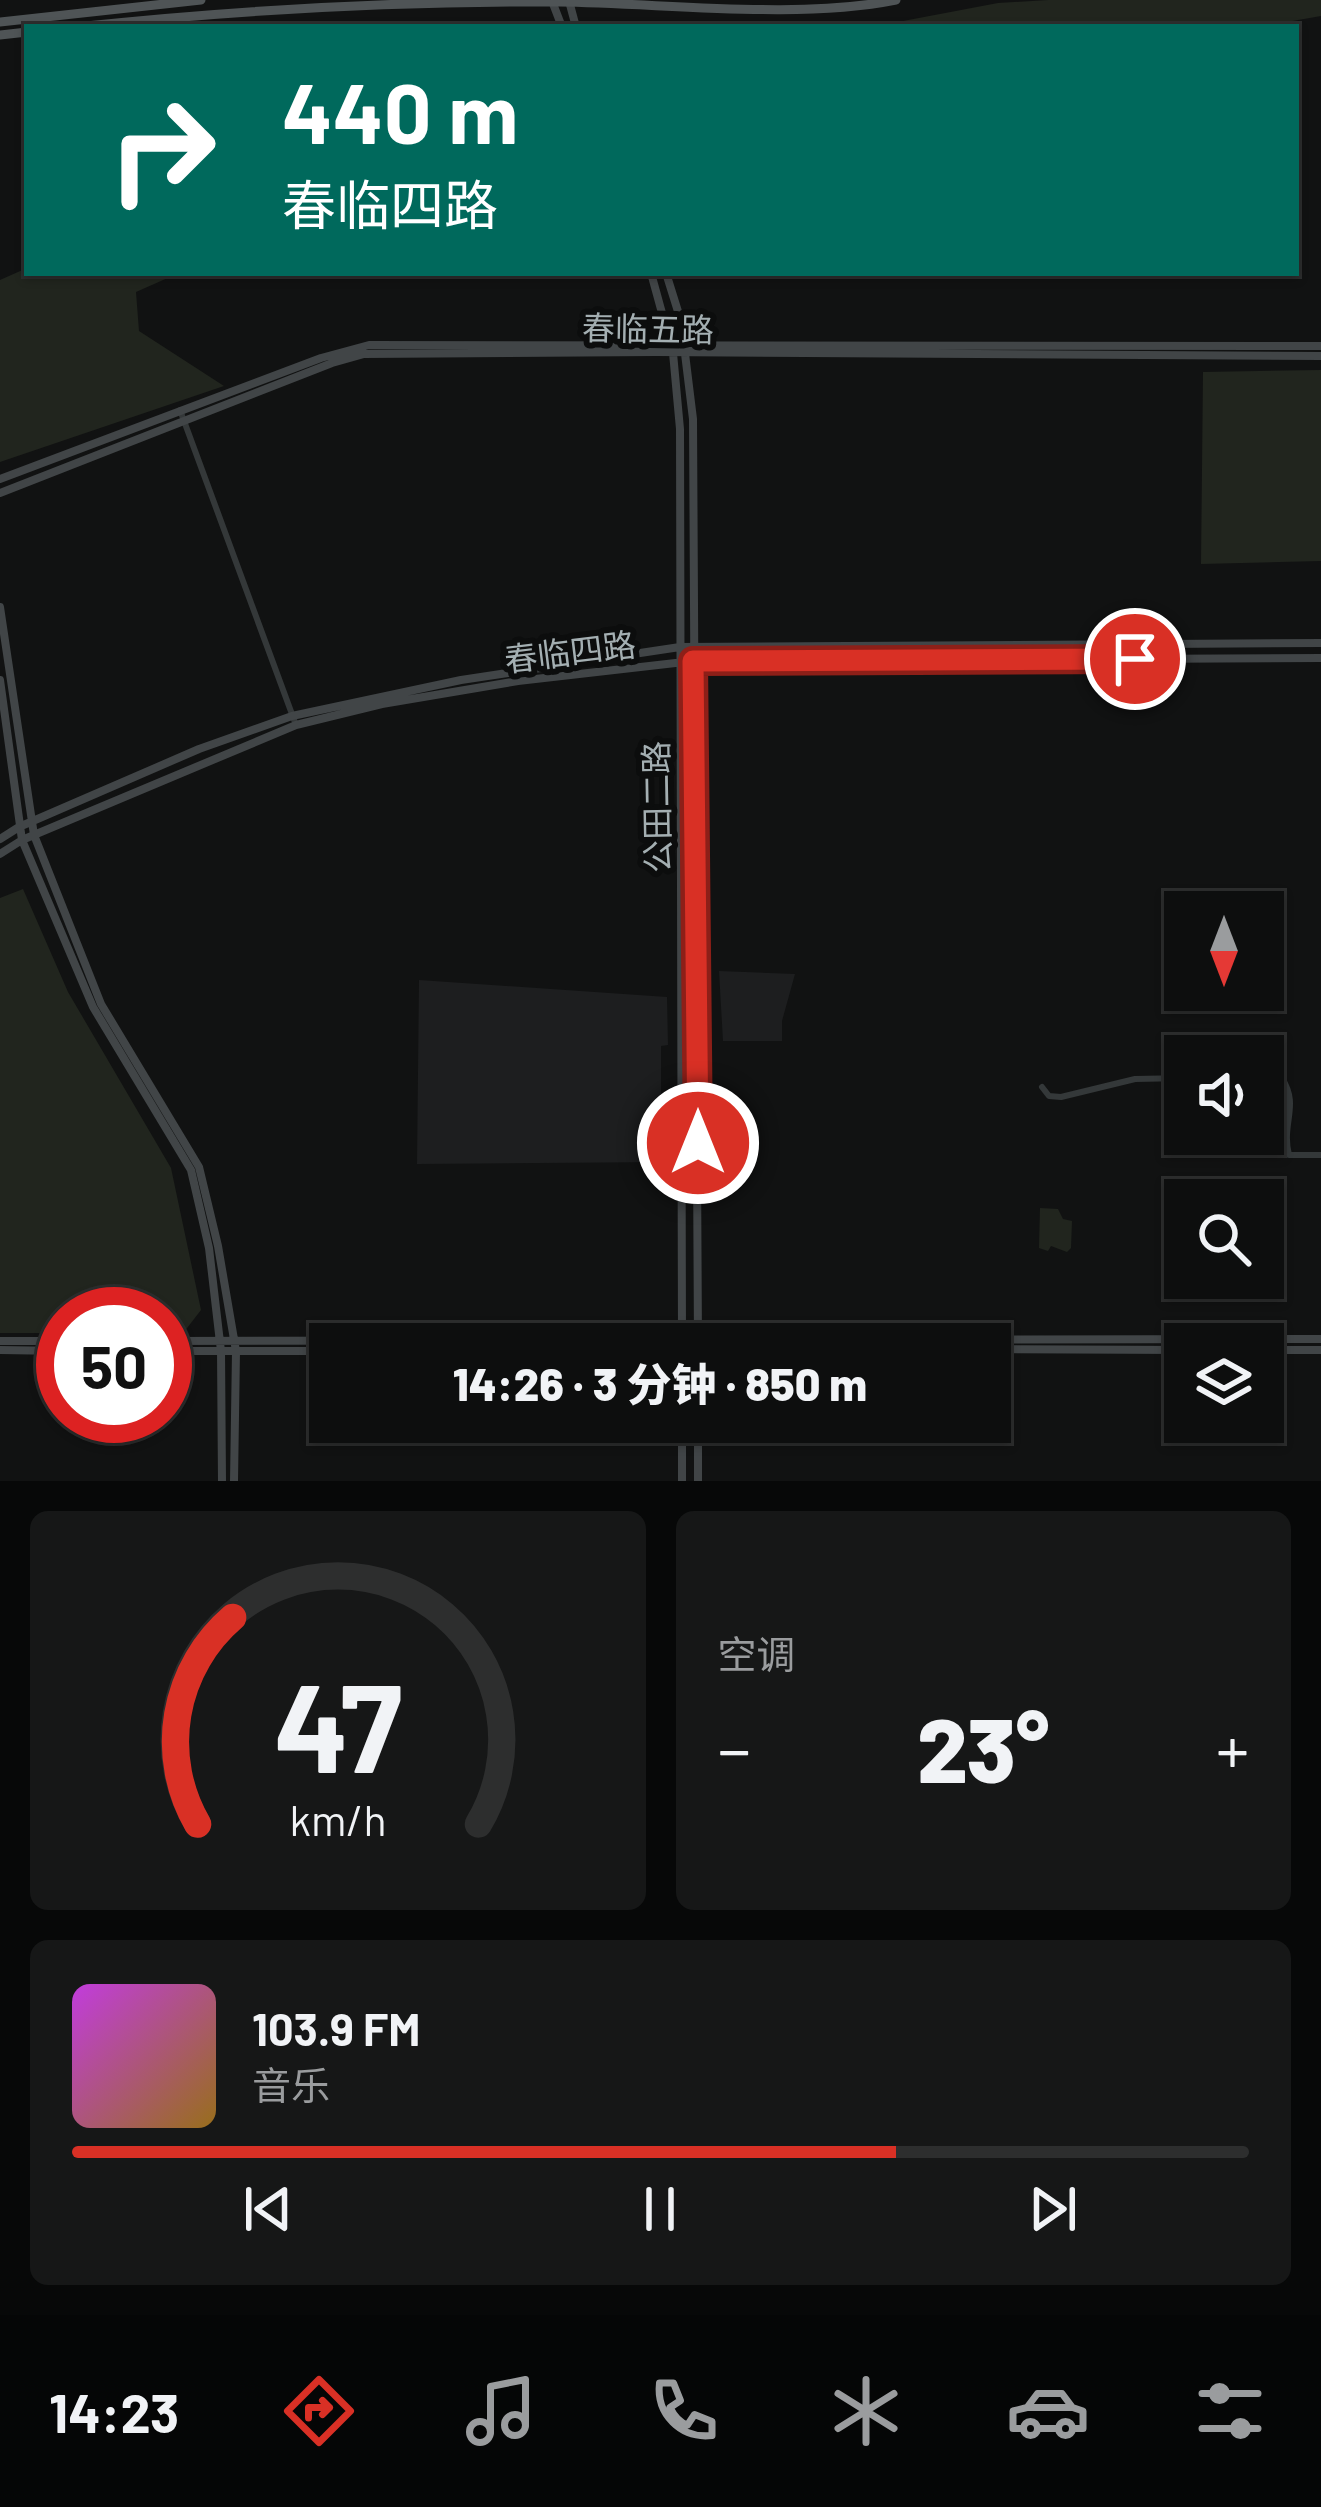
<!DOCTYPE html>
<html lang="zh">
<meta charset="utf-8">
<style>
:root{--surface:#0d0e0e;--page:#161717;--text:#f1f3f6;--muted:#9a9c9e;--line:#2d2e2e;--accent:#d93025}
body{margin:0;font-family:Barlow,"Noto Sans SC",sans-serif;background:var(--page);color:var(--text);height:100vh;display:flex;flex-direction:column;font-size:45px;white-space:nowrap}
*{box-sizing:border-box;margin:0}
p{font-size:39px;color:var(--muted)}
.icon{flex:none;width:66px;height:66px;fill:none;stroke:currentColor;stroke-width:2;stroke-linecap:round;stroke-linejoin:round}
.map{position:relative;height:1481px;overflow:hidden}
.panel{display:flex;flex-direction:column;gap:30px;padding:30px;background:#070808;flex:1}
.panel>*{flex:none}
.top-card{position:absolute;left:24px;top:24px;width:1275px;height:252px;border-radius:0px;box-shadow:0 3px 9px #0004,0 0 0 3px var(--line);background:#00695c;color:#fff;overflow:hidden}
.needle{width:78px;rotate:180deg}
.controls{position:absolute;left:1164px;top:891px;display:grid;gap:24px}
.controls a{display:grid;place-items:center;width:120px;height:120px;border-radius:0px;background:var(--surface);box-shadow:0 3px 9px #0004,0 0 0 3px var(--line);font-size:60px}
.speed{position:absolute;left:36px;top:1287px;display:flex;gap:24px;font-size:60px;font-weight:700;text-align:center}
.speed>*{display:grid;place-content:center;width:156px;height:156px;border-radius:50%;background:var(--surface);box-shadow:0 3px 9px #0004,0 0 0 3px var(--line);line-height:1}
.speed .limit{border:18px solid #d22;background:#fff;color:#111}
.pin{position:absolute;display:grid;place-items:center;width:102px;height:102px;color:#fff;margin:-51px;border:6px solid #fff;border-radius:50%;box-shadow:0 3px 12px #0007}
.me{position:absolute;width:132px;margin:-66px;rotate:0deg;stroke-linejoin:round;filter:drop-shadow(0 0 9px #0008)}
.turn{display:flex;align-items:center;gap:42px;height:252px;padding:0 60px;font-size:54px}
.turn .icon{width:156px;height:156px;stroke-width:2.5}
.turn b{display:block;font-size:84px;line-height:102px}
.big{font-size:90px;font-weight:800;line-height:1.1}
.panel .tile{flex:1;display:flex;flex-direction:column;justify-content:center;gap:18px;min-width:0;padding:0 42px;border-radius:18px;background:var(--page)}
.panel .dial{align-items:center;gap:0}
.dial svg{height:312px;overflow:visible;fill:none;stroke:var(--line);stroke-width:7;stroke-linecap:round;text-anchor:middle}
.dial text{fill:var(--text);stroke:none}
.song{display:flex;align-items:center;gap:36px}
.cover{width:144px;height:144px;border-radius:18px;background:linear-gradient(135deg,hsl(290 70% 55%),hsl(40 70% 35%))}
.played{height:12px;border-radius:6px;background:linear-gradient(90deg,var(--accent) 70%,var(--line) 70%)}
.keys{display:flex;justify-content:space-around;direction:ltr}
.heat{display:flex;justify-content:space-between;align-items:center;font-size:66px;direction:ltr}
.panel .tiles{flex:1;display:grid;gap:30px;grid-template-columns:1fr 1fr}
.tile:last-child{grid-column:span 2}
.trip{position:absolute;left:309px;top:1323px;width:702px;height:120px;border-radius:0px;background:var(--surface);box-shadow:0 3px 9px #0004,0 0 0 3px var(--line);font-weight:800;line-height:120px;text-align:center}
.menu{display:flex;height:192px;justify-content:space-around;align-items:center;background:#050606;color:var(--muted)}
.menu .icon{width:84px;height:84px}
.menu .active{color:var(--accent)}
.menu b{font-size:54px;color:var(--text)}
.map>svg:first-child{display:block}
.built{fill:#1d1e1f}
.green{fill:#21251e}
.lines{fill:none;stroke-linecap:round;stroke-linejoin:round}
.street{stroke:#343839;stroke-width:6}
.secondary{stroke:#414547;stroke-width:8}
.primary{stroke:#4f5456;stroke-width:9}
.route-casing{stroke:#8d1f18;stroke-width:30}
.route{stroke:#d93025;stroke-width:21}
.labels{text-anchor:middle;stroke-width:12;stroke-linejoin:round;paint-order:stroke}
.street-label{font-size:33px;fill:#a4afb2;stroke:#0c0d0d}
</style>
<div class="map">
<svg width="1321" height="1481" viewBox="0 0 1321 1481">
<rect width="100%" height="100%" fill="#111212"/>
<!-- built -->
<path class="built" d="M719,971L795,974L782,1021V1041H723Z
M419,980L667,997L668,1045L661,1046V1093L667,1094V1162L417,1164Z"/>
<!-- green -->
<path class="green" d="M1048,0H1321V16L1259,27L607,26L882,25L998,3Z
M27,268V273H179L136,292L139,331L224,386L0,462V280Z
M1321,370V561L1201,564L1203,372Z
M23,889L68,992L171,1168L201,1310L184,1332H165V1314H63V1333H0V898Z
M1040,1208L1058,1209L1063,1219L1072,1221L1071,1248L1067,1252L1051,1246L1048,1251L1039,1248Z"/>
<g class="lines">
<!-- street -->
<path class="street" d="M180,410L296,725
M1263,1078H1282C1300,1106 1281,1123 1289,1155H1321
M1042,1087L1049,1096L1061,1097L1135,1079L1185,1078"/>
<!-- secondary -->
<path class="secondary" d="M552,1L562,27
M569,1L576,27
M651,273L673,353L680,429L682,1344
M666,273L681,321L693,419L698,1344
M0,479L321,358L369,345L1321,346
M0,493L332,363L364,354L656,352L1321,356
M0,607L34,835L101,1004L199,1167L218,1246L236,1351L234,1481
M0,680L22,840L93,1007L191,1170L209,1248L221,1351L222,1481
M0,839L19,827L199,749L292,716L461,680L680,647L1321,643
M0,854L22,840L296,725L382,704L518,681L693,661L1321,658
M0,1341H63
M165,1341L1321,1339
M990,1349L1185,1350
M0,1350L63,1351
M1263,1350H1321
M165,1351H330
M682,1422V1481
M698,1481V1422"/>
<!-- primary -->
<path class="primary" d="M0,22L201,0
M76,27C236,10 397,1 559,2C663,3 796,20 896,0
M0,35L27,32"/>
</g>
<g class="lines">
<!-- route casing -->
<g class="route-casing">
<path id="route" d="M698,1143L693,661L1135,659"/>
</g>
<!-- route -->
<use href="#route" class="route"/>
</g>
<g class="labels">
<!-- street labels -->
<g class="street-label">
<text transform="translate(648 329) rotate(1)" y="12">春临五路</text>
<text transform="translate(570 652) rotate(-7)" y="12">春临四路</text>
<text transform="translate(657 807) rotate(-91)" y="12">公田二路</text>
</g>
</g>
</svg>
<div class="controls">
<a><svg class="needle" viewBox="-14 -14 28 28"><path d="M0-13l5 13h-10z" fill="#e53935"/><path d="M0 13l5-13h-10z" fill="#9a9c9e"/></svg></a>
<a><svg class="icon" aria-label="sound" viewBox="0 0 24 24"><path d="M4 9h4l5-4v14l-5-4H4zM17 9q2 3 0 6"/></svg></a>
<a><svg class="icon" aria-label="search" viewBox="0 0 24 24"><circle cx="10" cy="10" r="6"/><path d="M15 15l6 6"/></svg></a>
<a><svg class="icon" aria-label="layers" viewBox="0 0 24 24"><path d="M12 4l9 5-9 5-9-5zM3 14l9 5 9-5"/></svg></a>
</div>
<div class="speed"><div class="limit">50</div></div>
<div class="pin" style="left:1135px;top:659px;background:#d93025"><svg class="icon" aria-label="arrive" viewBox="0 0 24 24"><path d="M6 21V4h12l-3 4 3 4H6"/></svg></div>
<svg class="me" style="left:698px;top:1143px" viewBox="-20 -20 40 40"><circle r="17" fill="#d93025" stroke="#fff" stroke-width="3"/><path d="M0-11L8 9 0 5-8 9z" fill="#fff"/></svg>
<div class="trip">14:26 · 3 分钟 · 850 m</div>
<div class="top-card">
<div class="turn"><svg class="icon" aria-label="right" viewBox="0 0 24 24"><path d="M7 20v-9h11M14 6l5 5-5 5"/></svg><div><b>440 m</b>春临四路</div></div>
</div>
</div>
<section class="panel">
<div class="tiles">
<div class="tile dial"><svg viewBox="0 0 100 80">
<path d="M14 69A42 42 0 1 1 86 69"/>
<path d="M14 69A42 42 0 0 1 23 16" stroke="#d93025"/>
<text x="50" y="56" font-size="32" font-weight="700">47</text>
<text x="50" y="72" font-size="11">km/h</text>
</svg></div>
<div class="tile"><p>空调</p>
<div class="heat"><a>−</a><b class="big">23°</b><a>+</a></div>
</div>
<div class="tile">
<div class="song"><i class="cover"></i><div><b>103.9 FM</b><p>音乐</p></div></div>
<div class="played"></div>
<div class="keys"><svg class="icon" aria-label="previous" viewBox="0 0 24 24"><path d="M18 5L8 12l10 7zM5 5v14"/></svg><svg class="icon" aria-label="pause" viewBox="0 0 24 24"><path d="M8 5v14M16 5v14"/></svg><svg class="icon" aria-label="next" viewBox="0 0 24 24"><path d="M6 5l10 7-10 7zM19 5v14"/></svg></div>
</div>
</div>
</section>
<nav class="menu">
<b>14:23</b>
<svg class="icon active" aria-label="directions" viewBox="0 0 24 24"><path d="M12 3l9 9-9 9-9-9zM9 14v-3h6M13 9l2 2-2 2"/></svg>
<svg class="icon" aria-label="music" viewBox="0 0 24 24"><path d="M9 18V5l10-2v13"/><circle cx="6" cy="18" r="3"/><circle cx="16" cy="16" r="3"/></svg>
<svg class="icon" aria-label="phone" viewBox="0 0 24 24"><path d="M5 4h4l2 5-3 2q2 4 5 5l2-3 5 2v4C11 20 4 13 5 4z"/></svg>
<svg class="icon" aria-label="climate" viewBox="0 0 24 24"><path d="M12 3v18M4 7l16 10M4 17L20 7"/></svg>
<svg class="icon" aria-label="car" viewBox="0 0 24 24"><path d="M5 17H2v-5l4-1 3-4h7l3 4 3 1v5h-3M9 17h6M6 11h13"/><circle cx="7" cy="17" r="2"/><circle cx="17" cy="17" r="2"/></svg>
<svg class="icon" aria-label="filters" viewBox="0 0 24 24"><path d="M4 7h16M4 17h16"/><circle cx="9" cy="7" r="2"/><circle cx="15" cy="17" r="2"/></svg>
</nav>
